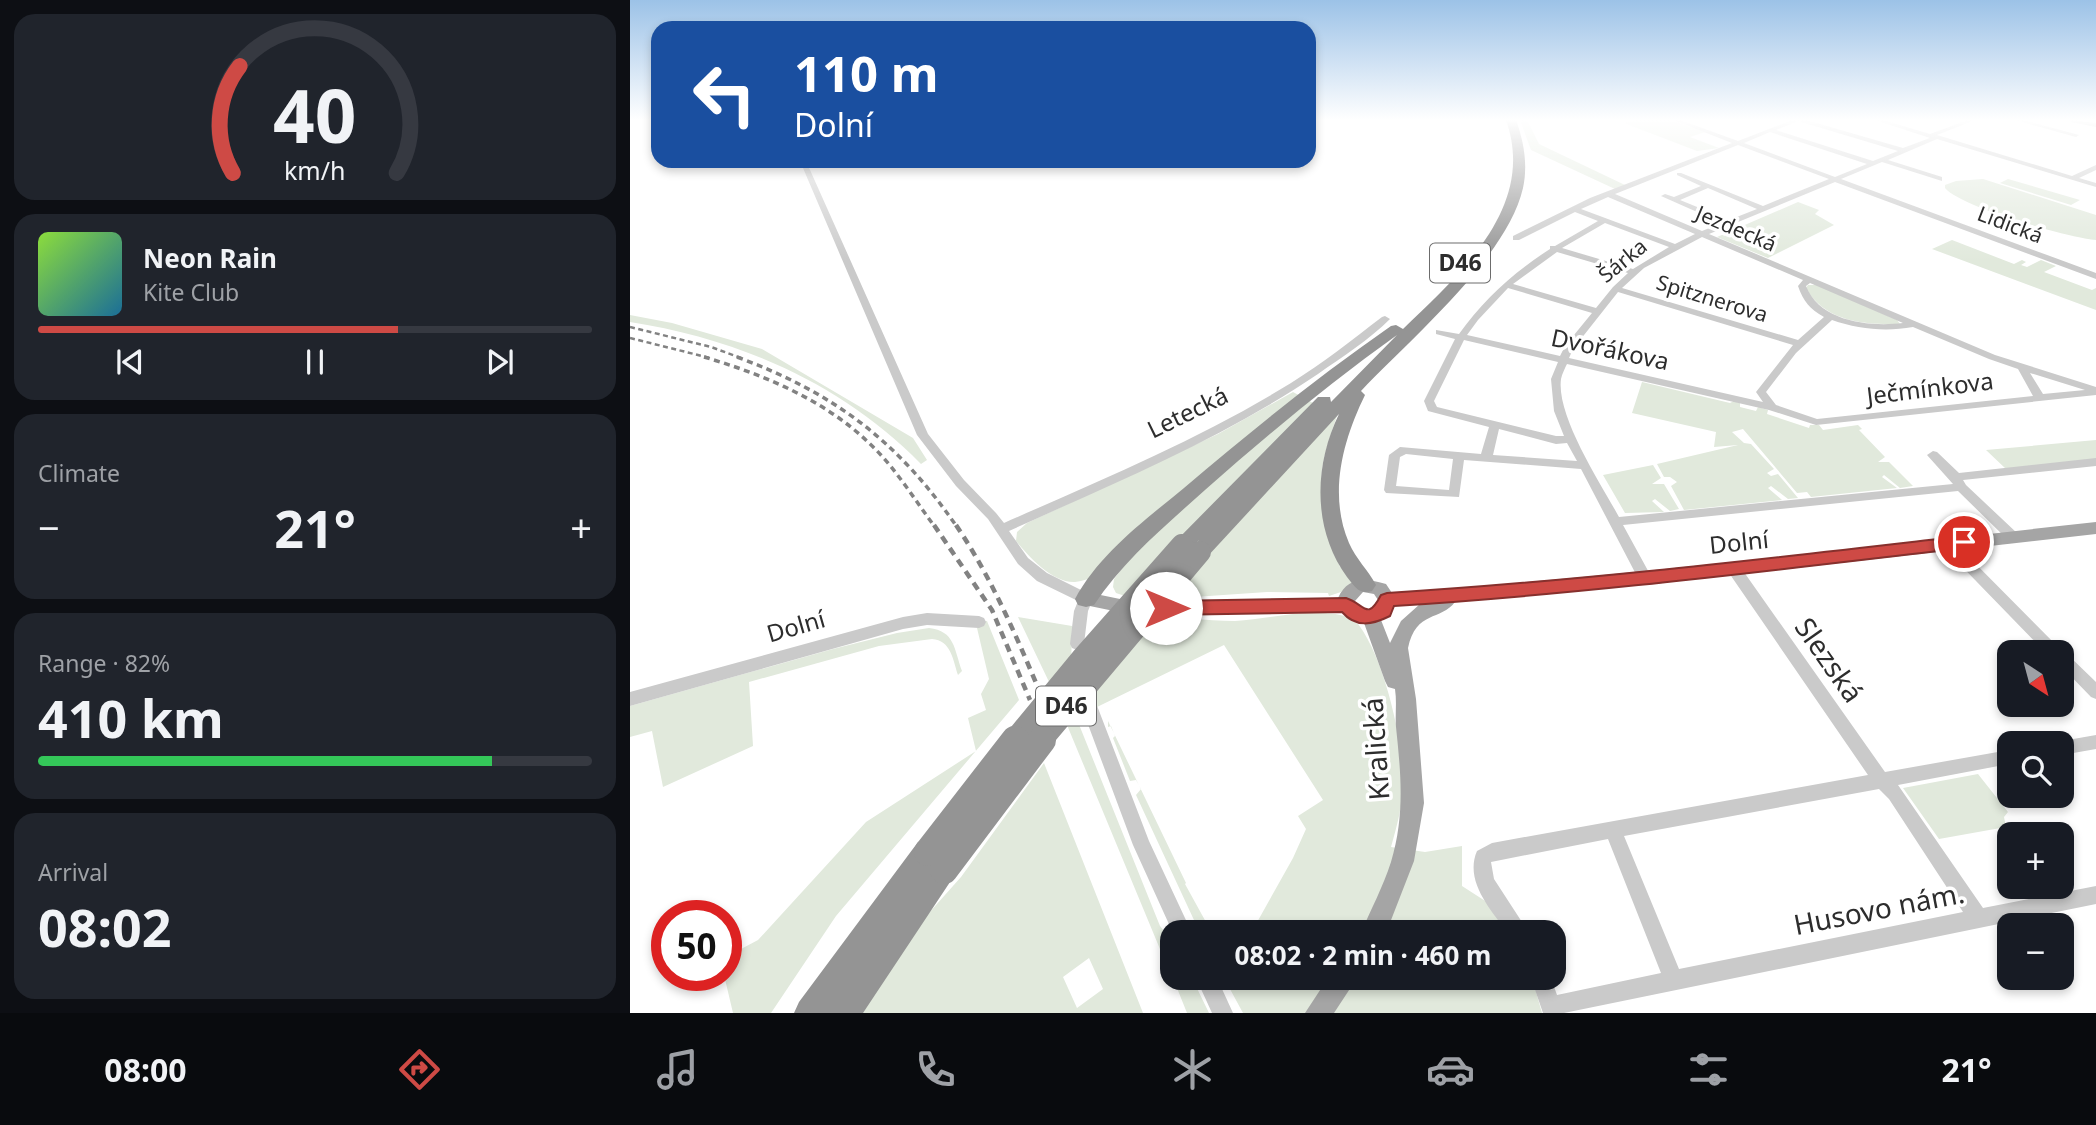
<!DOCTYPE html>
<meta charset="utf-8">
<style>
:root{--surface:#171b24;--page:#20242c;--text:#f1f3f6;--muted:#9ea1a6;--line:#363941;--accent:#ce4a45}
body{margin:0;font-family:"Noto Sans",sans-serif;background:var(--page);color:var(--text);height:100vh;display:flex;flex-direction:column;font-size:26px;white-space:nowrap}
*{box-sizing:border-box;margin:0}
p{font-size:23px;color:var(--muted)}
.icon{flex:none;width:38px;height:38px;fill:none;stroke:currentColor;stroke-width:2;stroke-linecap:round;stroke-linejoin:round}
.map{position:relative;flex:1;overflow:hidden}
.side{display:flex;flex-direction:column;gap:14px;padding:14px;background:#0d0f14;width:630px}
.side>*{flex:none}
.top-card{position:absolute;left:21px;top:21px;width:665px;height:147px;border-radius:21px;box-shadow:0 4px 10px #0003;background:#1a4fa0;color:#fff;overflow:hidden}
.needle{width:46px;rotate:144deg}
.controls{position:absolute;left:1367px;top:640px;display:grid;gap:14px}
.controls a{display:grid;place-items:center;width:77px;height:77px;border-radius:14px;background:var(--surface);box-shadow:0 4px 10px #0003;font-size:35px}
.speed{position:absolute;left:21px;top:900px;display:flex;gap:14px;font-size:35px;font-weight:700;text-align:center}
.speed>*{display:grid;place-content:center;width:91px;height:91px;border-radius:50%;background:var(--surface);box-shadow:0 4px 10px #0003;line-height:1}
.speed .limit{border:10px solid #d22;background:#fff;color:#111}
.pin{position:absolute;display:grid;place-items:center;width:60px;height:60px;color:#fff;margin:-30px;border:4px solid #fff;border-radius:50%;box-shadow:0 2px 7px #0007}
.me{position:absolute;width:77px;margin:-38px;rotate:90deg;stroke-linejoin:round;filter:drop-shadow(0 0 5px #0008)}
.turn{display:flex;align-items:center;gap:24px;height:147px;padding:0 28px;font-size:32px}
.turn .icon{width:91px;height:91px;stroke-width:2.5}
.turn b{display:block;font-size:49px;line-height:60px}
.big{font-size:52px;font-weight:700;line-height:1.1}
.side .widget{flex:1;display:flex;flex-direction:column;justify-content:center;gap:10px;min-width:0;padding:0 24px;border-radius:21px;background:var(--page)}
.side .dial{align-items:center;gap:0}
.dial svg{height:182px;overflow:visible;fill:none;stroke:var(--line);stroke-width:7;stroke-linecap:round;text-anchor:middle}
.dial text{fill:var(--text);stroke:none}
.song{display:flex;align-items:center;gap:21px}
.cover{width:84px;height:84px;border-radius:10px;background:linear-gradient(135deg,hsl(90 70% 55%),hsl(200 70% 35%))}
.played{height:7px;border-radius:4px;background:linear-gradient(90deg,var(--accent) 65%,var(--line) 65%)}
.keys{display:flex;justify-content:space-around;direction:ltr}
.heat{display:flex;justify-content:space-between;align-items:center;font-size:38px;direction:ltr}
.charge{height:10px;border-radius:5px;background:linear-gradient(90deg,#34c759 82%,var(--line) 0)}
.trip{position:absolute;left:530px;top:920px;width:406px;height:70px;border-radius:21px;background:var(--surface);box-shadow:0 4px 10px #0003;font-weight:700;line-height:70px;text-align:center}
.tab-bar{display:flex;height:112px;justify-content:space-around;align-items:center;background:#090b0e;color:var(--muted)}
.tab-bar .icon{width:49px;height:49px}
.tab-bar .current{color:var(--accent)}
.tab-bar b{font-size:32px;color:var(--text)}
main{display:flex;flex:1;min-height:0}
.map>svg:first-child{display:block}
.green{fill:#e1e9dc;fill-rule:evenodd}
.lines{fill:none;stroke-linecap:round;stroke-linejoin:round}
.minor{fill:#cacaca;fill-rule:evenodd}
.major{fill:#a5a5a5;fill-rule:evenodd}
.highway{fill:#949494;fill-rule:evenodd}
.rail-far2{stroke:#828282;stroke-width:2.5;stroke-dasharray:5 3.5;stroke-linecap:butt}
.rail-far1{stroke:#828282;stroke-width:3.5;stroke-dasharray:6 4.5;stroke-linecap:butt}
.rail{stroke:#828282;stroke-width:4.5;stroke-dasharray:8 6;stroke-linecap:butt}
.highway-bridge-far1{stroke:#949494;stroke-width:22}
.highway-bridge{stroke:#949494;stroke-width:28}
.route{fill:#ce4a45;stroke:#86302d;stroke-width:2}
.labels{text-anchor:middle;stroke-width:7;stroke-linejoin:round;paint-order:stroke}
.far-street-label{font-size:21px;fill:#2d2d2d;stroke:#fff}
.shield{fill:#fff;stroke:#6c6c6c;stroke-width:2}
.shield-label{font-size:23px;font-weight:bold;fill:#2d2d2d}
.street-label{font-size:24px;fill:#2d2d2d;stroke:#fff}
.near-street-label{font-size:28px;fill:#2d2d2d;stroke:#fff}
</style>
<main>
<section class="side">
<div class="widget dial"><svg viewBox="0 0 100 80">
<path d="M14 69A42 42 0 1 1 86 69"/>
<path d="M14 69A42 42 0 0 1 17 22" stroke="#ce4a45"/>
<text x="50" y="56" font-size="32" font-weight="700">40</text>
<text x="50" y="72" font-size="11">km/h</text>
</svg></div>
<div class="widget">
<div class="song"><i class="cover"></i><div><b>Neon Rain</b><p>Kite Club</p></div></div>
<div class="played"></div>
<div class="keys"><svg class="icon" aria-label="previous" viewBox="0 0 24 24"><path d="M18 5L8 12l10 7zM5 5v14"/></svg><svg class="icon" aria-label="pause" viewBox="0 0 24 24"><path d="M8 5v14M16 5v14"/></svg><svg class="icon" aria-label="next" viewBox="0 0 24 24"><path d="M6 5l10 7-10 7zM19 5v14"/></svg></div>
</div>
<div class="widget"><p>Climate</p>
<div class="heat"><a>−</a><b class="big">21°</b><a>+</a></div>
</div>
<div class="widget"><p>Range · 82%</p><b class="big">410 km</b><div class="charge"></div></div>
<div class="widget"><p>Arrival</p><b class="big">08:02</b></div>
</section>
<div class="map">
<svg width="1466" height="1013" viewBox="0 0 1466 1013">
<rect width="100%" height="100%" fill="#fff"/>
<!-- green -->
<path class="green" d="M890,120H897L909,144L995,185L985,189L901,150Z
M1006,120H1040L1075,132L1060,137L1089,148L1067,151L994,123Z
M1353,179L1466,215V240C1439,238 1331,207 1315,188V185L1326,181Z
M1378,179L1450,200L1441,205L1370,183Z
M1168,202L1189,210L1185,214L1204,225L1138,258L1087,237Z
M1322,240L1384,264L1392,260L1396,262L1391,265L1397,267L1411,260L1426,266L1414,272L1462,290L1466,288V310L1302,249Z
M1178,285H1187L1267,320L1270,324C1235,325 1195,322 1176,288Z
M0,315L42,323L132,349L283,438L297,460L291,464C213,384 109,339 0,322Z
M1012,382L1100,403L1104,401L1110,403V407L1126,411L1128,407L1138,410L1137,414L1179,428L1180,425H1189L1193,430L1228,425L1232,429L1229,430L1255,457L1248,462H1259L1283,486L1270,488L1254,475L1252,477L1267,488L1181,497L1177,492L1167,493L1113,429L1102,432L1114,443L1121,444L1144,469L1137,473L1141,476L1148,474L1168,498L1158,499L1141,486L1138,488L1152,500L1054,510L1041,486L1047,482L1040,477H1034L1027,464L1108,445L1084,447L1086,432L1002,413Z
M663,392L707,416C701,433 695,451 692,469C689,491 702,546 710,567H714L725,581L711,592L699,596L698,593L637,592L535,599L495,596L486,593L483,587L484,579L494,566C478,571 461,580 445,582C423,583 399,557 386,541L387,532L397,523L588,434Z
M1466,440V460L1376,469L1356,450Z
M1023,465L1031,478L1022,484H1034L1049,509L1040,511L1025,499L1022,501L1034,512L995,513L973,475Z
M518,613C547,617 575,621 605,621C643,619 687,605 724,619C753,651 773,739 773,783C773,804 767,826 761,847L795,852L832,846V886L863,906L881,933H621L663,858L676,829L668,816L693,800L594,645L467,707C460,678 443,626 484,616C495,613 507,614 518,613Z
M388,617L442,626L441,671L448,722L530,926L542,941V978L420,684Z
M357,621L389,700L206,916L141,1013H103L94,975H96V957L128,940L236,822L346,751L338,718L356,710L351,694L359,679L347,628L349,622Z
M299,628C325,631 324,649 332,671L328,675C323,660 321,640 302,639L249,646L119,682L123,746L33,787L22,731L0,737V706L203,649L267,633Z
M478,721L556,883L555,884L582,933H570L506,795L511,789L506,780L500,781L483,738L485,736L481,726L478,727Z
M414,763L513,1013H232L290,923L331,877ZM459,958L473,989L447,1008L433,977Z
M1348,774L1378,812L1374,817L1376,827L1309,839L1273,788Z
M543,978H562L579,1013H557Z
M594,978H902L912,1013H613Z"/>
<g class="lines">
<!-- minor -->
<path class="minor" d="M1043,120H1050L1108,141L1162,120H1176L1273,148L1300,138L1245,120H1253L1300,134L1338,120H1345L1307,135L1442,176L1466,165V170L1449,178L1466,183V187L1307,139L1258,160L1312,177V181L1252,162L1211,179L1466,273V279L1205,182L1079,234L1365,355L1466,387V395L1186,425L1139,410L937,364C935,368 932,374 931,379C926,416 971,484 989,517L1323,484L1297,455L1303,451L1307,452L1329,473L1466,458V466L1333,480L1336,485L1388,534L1389,537L1388,540H1378L1328,491L993,525L1022,578L1020,582H1010L951,469L834,460L829,497L756,493L754,490L759,455L770,447L851,454L859,427L798,411L794,401L825,339L806,334V330L829,334C854,299 884,272 920,249V246H925L968,221L945,212L889,240H883V236L960,198L1102,143ZM1168,121L1268,151L1243,161L1146,130ZM1140,132L1237,164L1205,177L1114,143ZM1108,145L1199,179L1133,206L1051,173H1047V175L1071,186L1044,197L1035,194L1031,196L1092,223L1072,231L985,194ZM1078,188L1127,209L1099,220L1050,200ZM978,197L1065,234L1045,244L951,209ZM975,223L1039,247L1003,269L932,248ZM1072,237L1173,280L1168,286C1173,301 1180,309 1194,317L1168,340L992,288L1014,268ZM927,252L998,273L983,287L966,308L883,284ZM1180,283L1273,323C1240,327 1190,322 1176,286ZM878,288L962,313L935,346L930,356L837,335L848,320ZM988,292L1163,345L1126,392L1133,402L939,358L943,349ZM1202,320C1228,329 1255,332 1283,327L1359,359L1388,369L1403,396L1187,419L1146,405L1136,392L1166,353ZM834,340L928,362L921,379L924,411L934,436H926L807,407L804,401ZM1400,373L1455,390L1413,394ZM869,429L926,444L937,443L947,461L863,455ZM776,454L823,459L819,490L766,486L770,457Z
M1385,120H1393L1449,135L1446,137Z
M170,161H176L298,434L334,480L366,513L374,523C471,480 570,439 661,383C693,363 722,340 752,317L755,316L760,319C739,340 712,357 688,374C592,439 484,483 379,531L398,558L417,573L461,595L463,599L458,611L454,644L452,648L447,650L442,648L440,644L444,611L448,601L407,581L388,564L358,519L326,486L287,435Z
M1318,539L1323,541L1433,652L1437,654L1466,682V699L1461,697L1432,667V653H1416L1313,547L1312,544L1313,541Z
M1104,564L1109,565L1255,772L1379,750V764L1268,785L1353,908L1466,886V904L934,1013H913L901,978H921L927,995L1031,973L978,839L861,862L864,879L899,933H878C861,910 834,881 847,851L862,843L1238,775L1099,573L1097,569L1099,565ZM1249,789L1259,799L1333,912L1049,969L994,836Z
M297,613L349,616L354,618L356,622L354,626L349,628L297,625L273,629L0,706V692L273,617Z
M458,696L463,698L466,703L519,841L562,933H543L503,845L450,703L453,698Z
M1466,735V749L1432,755V744H1426L1432,741Z
M566,978H587L603,1013H582Z"/>
<!-- major -->
<path class="major" d="M1440,120L1466,123V127L1441,122Z
M1466,522V534L1023,584L825,602C811,621 786,610 778,648L786,699L794,803L784,861L756,933H731C741,909 753,887 761,862C775,816 771,774 766,727C765,715 767,702 765,689L758,687L755,681L734,623L719,620L712,612L535,615L529,613L526,608L529,603L535,601L708,598C718,576 736,578 756,584L762,593C997,576 1231,548 1466,522ZM733,592L744,594L748,600L746,607L740,610L730,609L725,601ZM790,604L771,621L760,643L751,620L760,616L764,606Z
M456,592L490,599L493,604L490,609L484,611L450,604L447,599L450,594Z
M698,978H727L704,1013H675Z"/>
<!-- highway -->
<path class="highway" d="M876,120H886C894,142 898,165 893,188C877,258 780,339 731,391L735,395C713,440 698,494 719,543C726,559 738,570 746,585L742,591C729,595 725,587 717,577C682,529 684,465 709,414L577,557L570,559L563,557L560,552L569,540C561,548 557,554 545,550L542,545L688,397H700L701,402L767,335C700,383 637,435 575,490C535,526 494,560 464,605L456,607L448,605L445,599C469,554 515,520 554,488C621,431 689,376 761,326L766,325L773,329C830,274 907,207 876,120Z
M298,838L308,842L312,852L310,858L314,856L324,860L328,870L233,1013H164L169,1002L288,842Z"/>
<!-- rail-far2 -->
<path class="rail-far2" d="M0,327L81,347L111,358
M0,338L80,358"/>
<!-- rail-far1 -->
<path class="rail-far1" d="M74,357C132,374 195,400 239,443C265,467 284,499 305,527
M107,357C204,393 268,441 327,527"/>
<!-- rail -->
<path class="rail" d="M304,525L362,610L400,700
M326,525C361,577 385,633 409,690"/>
<!-- highway-bridge-far1 -->
<path class="highway-bridge-far1" d="M383,742L453,657L552,545
M410,742L570,552"/>
<!-- highway-bridge -->
<path class="highway-bridge" d="M298,852L385,740
M314,870L412,740"/>
</g>
<!-- sky -->
<linearGradient id="sky" x2="0" y2="1"><stop stop-color="#9cc2e7"/><stop offset="0.46" stop-color="#fff"/><stop offset="1" stop-color="#fff" stop-opacity="0"/></linearGradient>
<rect width="1466" height="261" fill="url(#sky)"/>
<!-- route -->
<path class="route" d="M1334,536L1342,542L1334,548C1144,570 954,594 764,606L760,616C742,625 726,628 712,612L536,615L529,613L526,608L529,603L536,601L716,598C735,604 737,622 751,595L757,593C950,581 1142,558 1334,536Z"/>
<g class="labels">
<!-- far-street labels -->
<g class="far-street-label">
<text transform="translate(1380 225) rotate(21)" y="7">Lidická</text>
<text transform="translate(1106 229) rotate(23)" y="7">Jezdecká</text>
<text transform="translate(993 261) rotate(-39)" y="7">Šárka</text>
<text transform="translate(1082 299) rotate(17)" y="7">Spitznerova</text>
</g>
<!-- shield labels -->
<g class="shield">
<rect x="800" y="243.5" width="60" height="39" rx="5"/>
<rect x="406" y="686.5" width="60" height="39" rx="5"/>
</g>
<g class="shield-label">
<text x="830" y="271">D46</text>
<text x="436" y="714">D46</text>
</g>
<!-- street labels -->
<g class="street-label">
<text transform="translate(980 350) rotate(12)" y="8">Dvořákova</text>
<text transform="translate(1300 389) rotate(-7)" y="8">Ječmínkova</text>
<text transform="translate(558 413) rotate(-26)" y="8">Letecká</text>
<text transform="translate(1109 543) rotate(-6)" y="8">Dolní</text>
<text transform="translate(166 627) rotate(-16)" y="8">Dolní</text>
</g>
<!-- near-street labels -->
<g class="near-street-label">
<text transform="translate(1199 660) rotate(55)" y="10">Slezská</text>
<text transform="translate(746 749) rotate(-94)" y="10">Kralická</text>
<text transform="translate(1249 909) rotate(-11)" y="10">Husovo nám.</text>
</g>
</g>
</svg>
<div class="controls">
<a><svg class="needle" viewBox="-14 -14 28 28"><path d="M0-13l5 13h-10z" fill="#e53935"/><path d="M0 13l5-13h-10z" fill="#9ea1a6"/></svg></a>
<a><svg class="icon" aria-label="search" viewBox="0 0 24 24"><circle cx="10" cy="10" r="6"/><path d="M15 15l6 6"/></svg></a>
<a>+</a>
<a>−</a>
</div>
<div class="speed"><div class="limit">50</div></div>
<div class="pin" style="left:1334px;top:542px;background:#d93025"><svg class="icon" aria-label="arrive" viewBox="0 0 24 24"><path d="M6 21V4h12l-3 4 3 4H6"/></svg></div>
<svg class="me" style="left:536px;top:608px" viewBox="-20 -20 40 40"><circle r="19" fill="#fff"/><path d="M0-13L10 11 0 6-10 11z" fill="#ce4a45"/></svg>
<div class="trip">08:02 · 2 min · 460 m</div>
<div class="top-card">
<div class="turn"><svg class="icon" aria-label="left" viewBox="0 0 24 24"><path d="M17 20v-9H6M10 6l-5 5 5 5"/></svg><div><b>110 m</b>Dolní</div></div>
</div>
</div>
</main>
<nav class="tab-bar">
<b>08:00</b>
<svg class="icon current" aria-label="directions" viewBox="0 0 24 24"><path d="M12 3l9 9-9 9-9-9zM9 14v-3h6M13 9l2 2-2 2"/></svg>
<svg class="icon" aria-label="music" viewBox="0 0 24 24"><path d="M9 18V5l10-2v13"/><circle cx="6" cy="18" r="3"/><circle cx="16" cy="16" r="3"/></svg>
<svg class="icon" aria-label="phone" viewBox="0 0 24 24"><path d="M5 4h4l2 5-3 2q2 4 5 5l2-3 5 2v4C11 20 4 13 5 4z"/></svg>
<svg class="icon" aria-label="climate" viewBox="0 0 24 24"><path d="M12 3v18M4 7l16 10M4 17L20 7"/></svg>
<svg class="icon" aria-label="car" viewBox="0 0 24 24"><path d="M5 17H2v-5l4-1 3-4h7l3 4 3 1v5h-3M9 17h6M6 11h13"/><circle cx="7" cy="17" r="2"/><circle cx="17" cy="17" r="2"/></svg>
<svg class="icon" aria-label="filters" viewBox="0 0 24 24"><path d="M4 7h16M4 17h16"/><circle cx="9" cy="7" r="2"/><circle cx="15" cy="17" r="2"/></svg>
<b>21°</b>
</nav>
